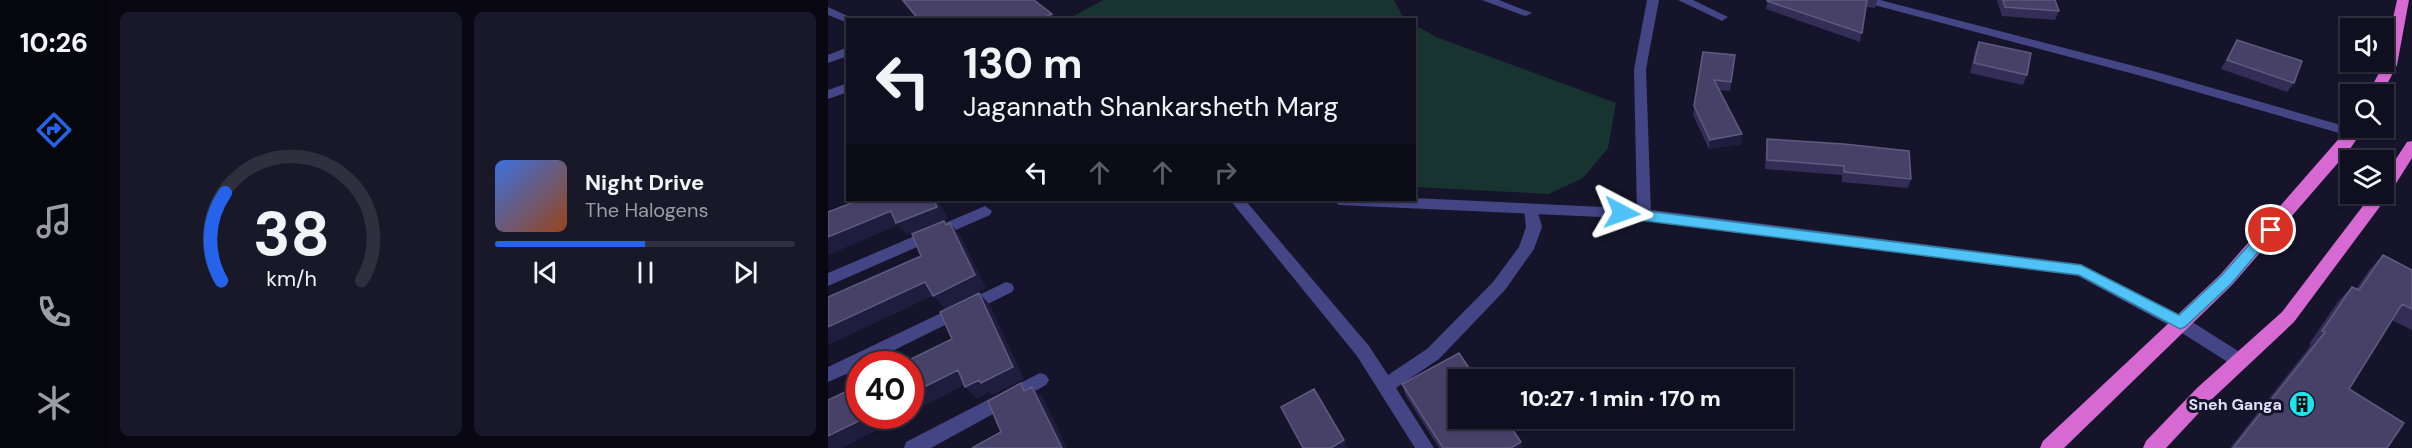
<!DOCTYPE html>
<meta charset="utf-8">
<style>
:root{--surface:#100f20;--page:#191829;--text:#f1f3f6;--muted:#9c9ca5;--line:#302f3e;--accent:#2563eb}
body{margin:0;font-family:"DM Sans",sans-serif;background:var(--page);color:var(--text);height:100vh;display:flex;flex-direction:column;font-size:22px;white-space:nowrap}
*{box-sizing:border-box;margin:0}
p{font-size:20px;color:var(--muted)}
.icon{flex:none;width:33px;height:33px;fill:none;stroke:currentColor;stroke-width:2;stroke-linecap:round;stroke-linejoin:round}
.map{position:relative;flex:1;overflow:hidden}
.sheet{display:flex;flex-direction:column;gap:12px;padding:12px;background:#090812;width:720px}
.sheet>*{flex:none}
.guide{position:absolute;left:18px;top:18px;width:570px;height:183px;border-radius:0px;box-shadow:0 2px 4px #0004,0 0 0 2px var(--line);background:#100f20;color:var(--text);overflow:hidden}
.fabs{position:absolute;left:1512px;top:18px;display:grid;gap:12px}
.fabs a{display:grid;place-items:center;width:54px;height:54px;border-radius:0px;background:var(--surface);box-shadow:0 2px 4px #0004,0 0 0 2px var(--line);font-size:30px}
.speed{position:absolute;left:18px;top:351px;display:flex;gap:12px;font-size:30px;font-weight:700;text-align:center}
.speed>*{display:grid;place-content:center;width:78px;height:78px;border-radius:50%;background:var(--surface);box-shadow:0 2px 4px #0004,0 0 0 2px var(--line);line-height:1}
.speed .limit{border:9px solid #d22;background:#fff;color:#111}
.pin{position:absolute;display:grid;place-items:center;width:51px;height:51px;color:#fff;margin:-26px;border:3px solid #fff;border-radius:50%;box-shadow:0 2px 6px #0007}
.me{position:absolute;width:66px;margin:-33px;rotate:94deg;stroke-linejoin:round;filter:drop-shadow(0 0 4px #0008)}
.turn{display:flex;align-items:center;gap:21px;height:126px;padding:0 18px;font-size:27px}
.turn .icon{width:78px;height:78px;stroke-width:2.5}
.turn b{display:block;font-size:42px;line-height:51px}
.lanes{display:flex;align-items:center;height:57px;padding:0 18px;background:#0003;justify-content:center;gap:30px;direction:ltr}
.lanes .off{opacity:.35}
.sheet .tile{flex:1;display:flex;flex-direction:column;justify-content:center;gap:9px;min-width:0;padding:0 21px;border-radius:9px;background:var(--page)}
.sheet .dial{align-items:center;gap:0}
.dial svg{height:156px;overflow:visible;fill:none;stroke:var(--line);stroke-width:7;stroke-linecap:round;text-anchor:middle}
.dial text{fill:var(--text);stroke:none}
.song{display:flex;align-items:center;gap:18px}
.cover{width:72px;height:72px;border-radius:9px;background:linear-gradient(135deg,hsl(220 70% 55%),hsl(20 70% 35%))}
.played{height:6px;border-radius:3px;background:linear-gradient(90deg,var(--accent) 50%,var(--line) 50%)}
.keys{display:flex;justify-content:space-around;direction:ltr}
.sheet .tiles{flex:1;display:grid;gap:12px;grid-template-columns:repeat(2,1fr)}
.trip{position:absolute;left:620px;top:369px;width:345px;height:60px;border-radius:0px;background:var(--surface);box-shadow:0 2px 4px #0004,0 0 0 2px var(--line);font-weight:800;line-height:60px;text-align:center}
main{display:flex;flex:1;min-height:0}
.tabs{display:flex;flex-direction:column;width:108px;justify-content:space-around;align-items:center;background:#06060d;color:var(--muted)}
.tabs .icon{width:42px;height:42px}
.tabs .active{color:var(--accent)}
.tabs b{font-size:27px;color:var(--text)}
.map>svg:first-child{display:block}
.green{fill:#173431}
.lines{fill:none;stroke-linecap:round;stroke-linejoin:round}
.minor{fill:#434585;fill-rule:evenodd}
.tertiary{fill:#434585;fill-rule:evenodd}
.trunk{fill:#d66ad2;fill-rule:evenodd}
.wall{fill:#342e56}
.shaded-wall{fill:#201c3d}
.building{fill:#474168;stroke:#5f5a7f;stroke-width:1.5}
.route{fill:#4fc3f7;stroke:#337fa1;stroke-width:1.5}
.labels{text-anchor:middle;stroke-width:6;stroke-linejoin:round;paint-order:stroke}
.poi-label{font-size:16px;font-weight:bold;fill:#e1dffc;stroke:#16142a;text-anchor:end}
</style>
<main>
<nav class="tabs">
<b>10:26</b>
<svg class="icon active" aria-label="directions" viewBox="0 0 24 24"><path d="M12 3l9 9-9 9-9-9zM9 14v-3h6M13 9l2 2-2 2"/></svg>
<svg class="icon" aria-label="music" viewBox="0 0 24 24"><path d="M9 18V5l10-2v13"/><circle cx="6" cy="18" r="3"/><circle cx="16" cy="16" r="3"/></svg>
<svg class="icon" aria-label="phone" viewBox="0 0 24 24"><path d="M5 4h4l2 5-3 2q2 4 5 5l2-3 5 2v4C11 20 4 13 5 4z"/></svg>
<svg class="icon" aria-label="climate" viewBox="0 0 24 24"><path d="M12 3v18M4 7l16 10M4 17L20 7"/></svg>
</nav>
<section class="sheet">
<div class="tiles">
<div class="tile dial"><svg viewBox="0 0 100 80">
<path d="M14 69A42 42 0 1 1 86 69"/>
<path d="M14 69A42 42 0 0 1 16 24" stroke="#2563eb"/>
<text x="50" y="56" font-size="32" font-weight="700">38</text>
<text x="50" y="72" font-size="11">km/h</text>
</svg></div>
<div class="tile">
<div class="song"><i class="cover"></i><div><b>Night Drive</b><p>The Halogens</p></div></div>
<div class="played"></div>
<div class="keys"><svg class="icon" aria-label="previous" viewBox="0 0 24 24"><path d="M18 5L8 12l10 7zM5 5v14"/></svg><svg class="icon" aria-label="pause" viewBox="0 0 24 24"><path d="M8 5v14M16 5v14"/></svg><svg class="icon" aria-label="next" viewBox="0 0 24 24"><path d="M6 5l10 7-10 7zM19 5v14"/></svg></div>
</div>
</div>
</section>
<div class="map">
<svg width="1584" height="448" viewBox="0 0 1584 448">
<rect width="100%" height="100%" fill="#16142a"/>
<!-- green -->
<path class="green" d="M275,0H566L576,19H240Z
M587,25L608,37L788,103L780,148L755,178L721,194L587,187Z"/>
<g class="lines">
<!-- minor -->
<path class="minor" d="M654,0H671L704,13L698,16L694,15Z
M819,0H831L818,69L823,214L816,219L809,214L806,69Z
M850,0H865L900,17L894,21L890,19Z
M20,47V56L0,63V55Z
M20,83V92L0,99V90Z
M402,200H417L541,346L560,375L599,349L665,282L691,247L698,227L696,209L698,205H708L714,227L706,249L677,290L611,359L568,388L606,448H587L529,356Z
M157,206L164,211L162,215L0,286V273Z
M178,282L184,284L186,288L184,292L38,364H32V368L0,382V367Z
M212,373L218,375L221,380L218,385L103,448H76L78,442Z"/>
<!-- tertiary -->
<path class="tertiary" d="M1033,0H1052L1325,71L1530,130L1532,133L1525,137L1317,77L1035,2Z
M0,7L24,18L26,20H20V23L0,15Z
M586,198L816,209L1253,264L1358,318L1418,356L1421,361L1418,366L1412,368L1406,366L1346,328L1250,276L816,219L511,205L504,200Z"/>
<!-- trunk -->
<path class="trunk" d="M1569,0H1581L1569,65L1554,94H1540L1555,65Z
M1522,126L1536,128L1522,149L1404,285L1236,448H1212L1215,441L1392,275Z
M1584,141V158L1562,193L1466,322L1383,400L1338,448H1315L1318,441L1369,388L1454,312L1544,194H1556V177L1579,142Z"/>
</g>
<!-- wall -->
<path class="wall" d="M73,0H206L224,14L227,20H90Z
M940,0H1049L1047,8L1038,7L1032,42L938,9Z
M1169,0H1227L1231,11L1227,20L1174,16Z
M1409,40L1466,83L1459,92L1393,69Z
M1151,42L1199,75L1195,85L1142,73L1147,51Z
M875,52L907,55L902,91L891,90L914,134L913,144L881,149L865,115Z
M939,139L1083,179L1080,188L1014,182V175L937,169L938,148Z
M1555,255L1584,270V330L1564,320L1521,389L1559,448H1402L1483,345L1481,344L1511,300L1524,287L1528,289L1542,269Z
M574,384L694,448H611L578,396Z"/>
<!-- shaded-wall -->
<path class="shaded-wall" d="M224,14L227,20H211Z
M914,134L913,144L881,149L882,140Z
M106,200H110L120,219L116,221L126,233L118,225L116,221L79,235L70,225L0,255V237L63,211Z
M122,223L133,236L158,288L117,309L105,296Z
M97,282L109,294L0,345V327Z
M151,293L162,305L196,379L164,395L161,392L149,399L137,387L151,380Z
M130,370L142,382L82,413V394Z
M204,387L215,398L239,448H234Z
M41,416H77L14,448H0V436Z
M516,440L520,448H503Z
M693,442L694,448H683Z"/>
<!-- building -->
<path class="building" d="M75,0H206L224,14L211,20H91Z
M940,0H1039L1034,33L939,1Z
M1175,0H1227L1231,11L1177,7Z
M1409,40L1474,61L1466,83L1399,60Z
M1151,42L1203,53L1199,75L1146,63Z
M875,52L907,55L903,82L886,80L914,134L882,140L866,106Z
M939,139L1016,144L1081,151L1083,179L1016,172V166L939,160Z
M31,200H106L109,207L68,223L63,211L0,237V212Z
M116,221L118,225L122,223L147,275L105,296L97,282L0,327V297L93,256L84,234Z
M1555,255L1584,270V309L1574,304L1521,389L1576,423L1559,448H1405L1497,332L1494,331L1524,287L1531,290Z
M151,293L185,367L153,383L151,380L137,387L130,370L82,394V364H73L124,339L112,312Z
M631,353L649,380H630V418H677L693,442L683,448H615L574,384Z
M193,383L196,391L204,387L234,448H144L173,432L160,401Z
M32,385V416H41L0,436V400Z
M486,389L516,440L503,448H475L453,407Z"/>
<!-- route -->
<path class="route" d="M794,208L1253,265L1351,315L1393,276L1438,226H1447L1449,230L1403,284L1357,327L1352,329L1251,275L794,218L787,213Z"/>
<!-- icons -->
<defs>
<g id="building-disc" transform="scale(1.35)"><circle r="9.5" fill="#1ce5ec" stroke="#16142a"/><path d="M-4-6H4V6H1V3H-1V6H-4ZM-2.5-4.3h1.7v1.8h-1.7ZM.8-4.3h1.7v1.8H.8ZM-2.5-1h1.7V.8h-1.7ZM.8-1h1.7V.8H.8Z" fill="#111"/></g>
</defs>
<g fill-rule="evenodd">
<use href="#building-disc" x="1474" y="404"/>
</g>
<g class="labels">
<!-- poi labels -->
<g class="poi-label">
<text x="1454" y="410">Sneh Ganga</text>
</g>
</g>
</svg>
<div class="fabs">
<a><svg class="icon" aria-label="sound" viewBox="0 0 24 24"><path d="M4 9h4l5-4v14l-5-4H4zM17 9q2 3 0 6"/></svg></a>
<a><svg class="icon" aria-label="search" viewBox="0 0 24 24"><circle cx="10" cy="10" r="6"/><path d="M15 15l6 6"/></svg></a>
<a><svg class="icon" aria-label="layers" viewBox="0 0 24 24"><path d="M12 4l9 5-9 5-9-5zM3 14l9 5 9-5"/></svg></a>
</div>
<div class="speed"><div class="limit">40</div></div>
<div class="pin" style="left:1443px;top:230px;background:#d93025"><svg class="icon" aria-label="arrive" viewBox="0 0 24 24"><path d="M6 21V4h12l-3 4 3 4H6"/></svg></div>
<svg class="me" style="left:794px;top:213px" viewBox="-20 -20 40 40"><path d="M0-17L14 15 0 8-14 15z" fill="#4fc3f7" stroke="#fff" stroke-width="4"/></svg>
<div class="trip">10:27 · 1 min · 170 m</div>
<div class="guide">
<div class="turn"><svg class="icon" aria-label="left" viewBox="0 0 24 24"><path d="M17 20v-9H6M10 6l-5 5 5 5"/></svg><div><b>130 m</b>Jagannath Shankarsheth Marg</div></div>
<div class="lanes"><svg class="icon" aria-label="left" viewBox="0 0 24 24"><path d="M17 20v-9H6M10 6l-5 5 5 5"/></svg><svg class="icon off" aria-label="ahead" viewBox="0 0 24 24"><path d="M12 20V5M6 11l6-6 6 6"/></svg><svg class="icon off" aria-label="ahead" viewBox="0 0 24 24"><path d="M12 20V5M6 11l6-6 6 6"/></svg><svg class="icon off" aria-label="right" viewBox="0 0 24 24"><path d="M7 20v-9h11M14 6l5 5-5 5"/></svg></div>
</div>
</div>
</main>
